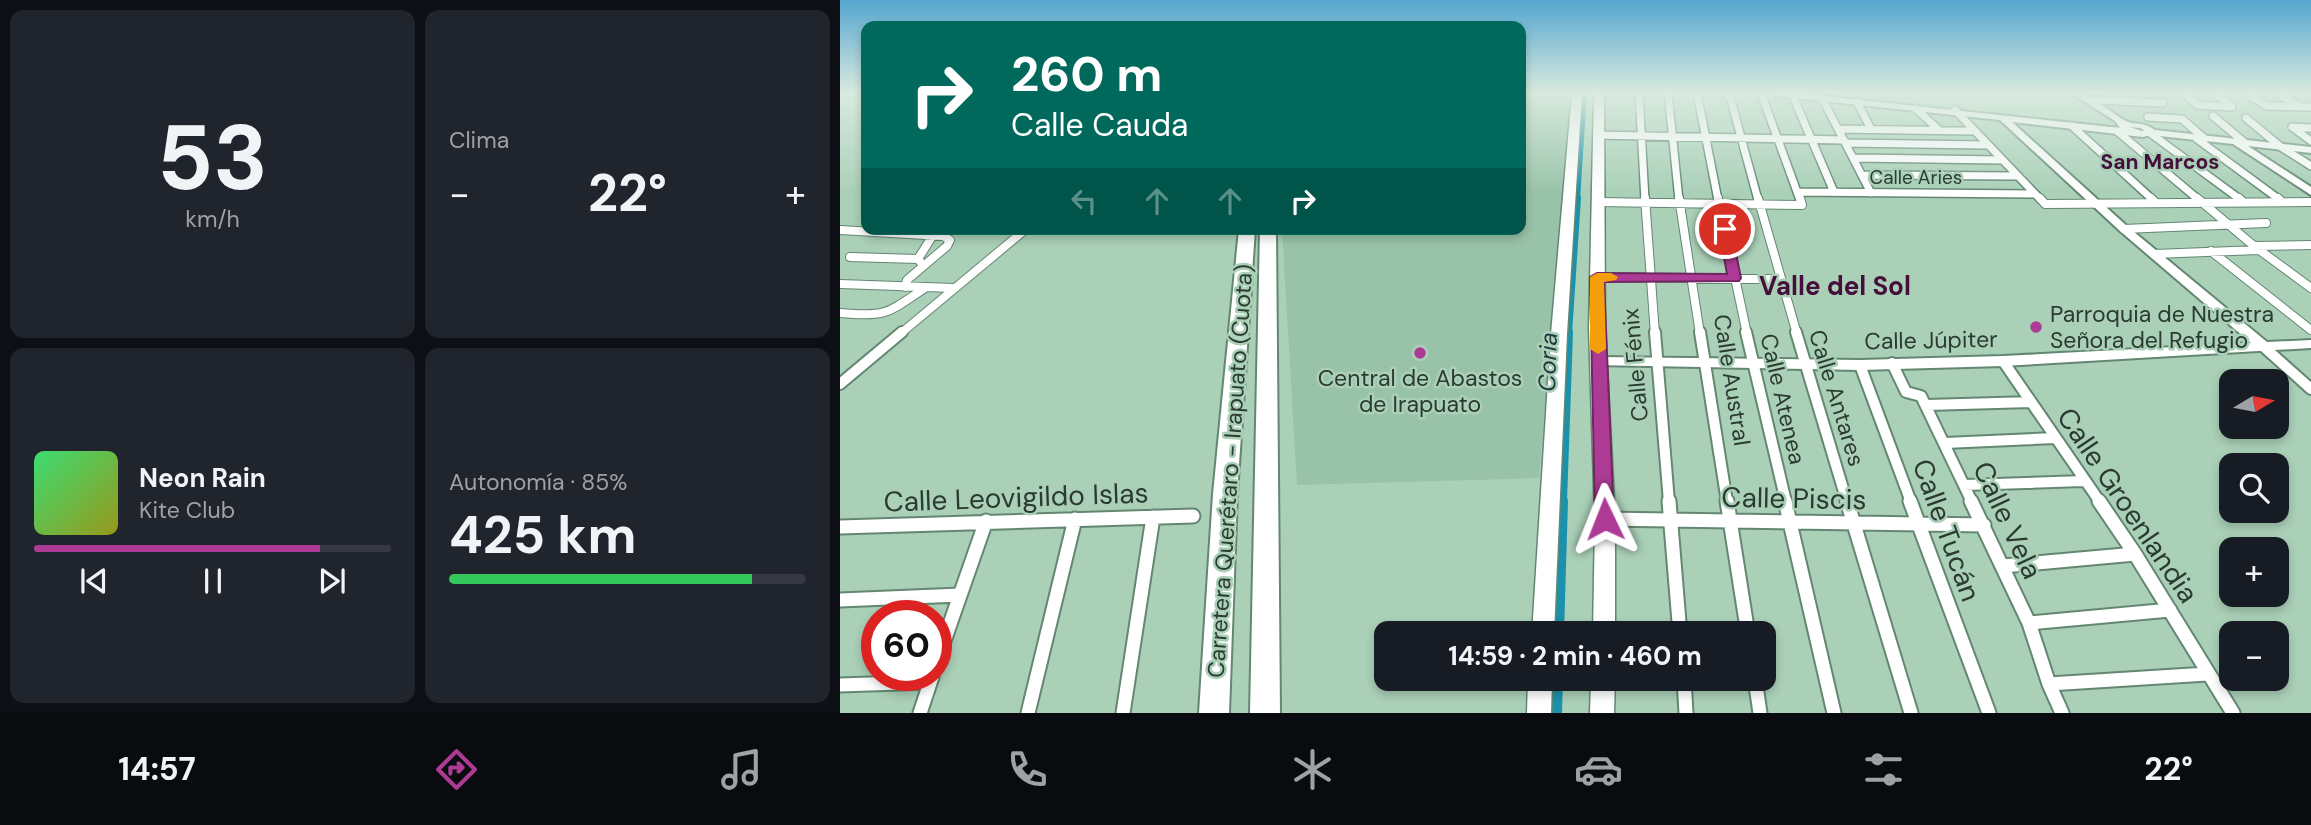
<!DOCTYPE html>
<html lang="es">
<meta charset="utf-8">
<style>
:root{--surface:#171b24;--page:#20242c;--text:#f1f3f6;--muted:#9ea1a6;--line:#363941;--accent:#ad3b95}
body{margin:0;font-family:"DM Sans",sans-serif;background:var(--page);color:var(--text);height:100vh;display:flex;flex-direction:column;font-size:26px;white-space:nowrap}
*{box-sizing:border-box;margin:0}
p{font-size:23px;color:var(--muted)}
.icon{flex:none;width:38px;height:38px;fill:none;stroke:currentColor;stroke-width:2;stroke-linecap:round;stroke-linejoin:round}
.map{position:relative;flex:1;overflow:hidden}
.side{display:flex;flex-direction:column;gap:10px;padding:10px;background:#0d0f14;width:840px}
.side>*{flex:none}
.guide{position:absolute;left:21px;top:21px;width:665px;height:214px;border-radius:14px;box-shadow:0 4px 10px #0003;background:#00695c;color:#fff;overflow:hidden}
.needle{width:46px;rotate:80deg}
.buttons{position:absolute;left:1379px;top:369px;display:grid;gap:14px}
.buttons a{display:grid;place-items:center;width:70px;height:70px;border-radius:14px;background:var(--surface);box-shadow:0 4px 10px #0003;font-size:35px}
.speed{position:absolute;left:21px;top:600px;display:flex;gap:14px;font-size:35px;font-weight:700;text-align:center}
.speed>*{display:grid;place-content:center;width:91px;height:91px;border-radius:50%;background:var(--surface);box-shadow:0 4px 10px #0003;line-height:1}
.speed .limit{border:10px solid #d22;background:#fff;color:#111}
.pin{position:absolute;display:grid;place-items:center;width:60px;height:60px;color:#fff;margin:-30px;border:4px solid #fff;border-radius:50%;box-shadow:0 2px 7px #0007}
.me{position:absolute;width:77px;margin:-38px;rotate:358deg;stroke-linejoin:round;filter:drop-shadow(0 0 5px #0008)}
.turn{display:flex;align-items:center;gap:24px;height:147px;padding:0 35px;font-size:32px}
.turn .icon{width:91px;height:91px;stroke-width:2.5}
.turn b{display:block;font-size:49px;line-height:60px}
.lanes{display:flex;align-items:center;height:66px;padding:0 35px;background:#0003;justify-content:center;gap:35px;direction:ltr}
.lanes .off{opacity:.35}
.big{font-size:52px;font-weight:700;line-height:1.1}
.side .card{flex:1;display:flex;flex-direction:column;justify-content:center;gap:10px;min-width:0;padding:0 24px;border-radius:14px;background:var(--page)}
.side .dial{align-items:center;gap:0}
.dial b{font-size:91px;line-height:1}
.song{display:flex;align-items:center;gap:21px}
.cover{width:84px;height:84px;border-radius:10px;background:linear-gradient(135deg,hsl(140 70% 55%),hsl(60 70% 35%))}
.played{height:7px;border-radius:4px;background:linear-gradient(90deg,var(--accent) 80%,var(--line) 80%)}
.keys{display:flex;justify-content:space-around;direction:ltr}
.heat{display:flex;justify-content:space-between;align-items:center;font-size:38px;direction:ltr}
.charge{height:10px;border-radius:5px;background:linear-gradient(90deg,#34c759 85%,var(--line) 0)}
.side .tiles{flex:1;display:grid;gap:10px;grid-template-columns:repeat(2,1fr)}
.trip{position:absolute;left:534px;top:621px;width:402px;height:70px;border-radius:14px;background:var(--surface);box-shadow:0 4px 10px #0003;font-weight:700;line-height:70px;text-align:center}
.tab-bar{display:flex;height:112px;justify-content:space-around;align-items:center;background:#090b0e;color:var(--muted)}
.tab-bar .icon{width:49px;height:49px}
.tab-bar .active{color:var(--accent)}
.tab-bar b{font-size:32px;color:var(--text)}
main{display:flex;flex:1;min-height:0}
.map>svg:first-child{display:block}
.built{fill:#98c3a8}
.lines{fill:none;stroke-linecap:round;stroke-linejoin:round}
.canal-far3{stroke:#1a92ab;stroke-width:6}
.canal-far2{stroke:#1a92ab;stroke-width:8}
.canal-far1{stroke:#1a92ab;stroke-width:10}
.canal{stroke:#1a92ab;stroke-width:12}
.street-far3-casing{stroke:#638771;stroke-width:10}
.street-far2-casing{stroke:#638771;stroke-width:10}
.street-far1-casing{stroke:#638771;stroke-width:14}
.street-casing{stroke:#638771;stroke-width:17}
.secondary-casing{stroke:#638771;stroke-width:4}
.primary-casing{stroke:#638771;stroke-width:3}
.highway-casing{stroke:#638771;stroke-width:4}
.street-far3{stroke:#fff;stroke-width:7}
.street-far2{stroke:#fff;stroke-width:8}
.street-far1{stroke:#fff;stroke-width:10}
.street{stroke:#fff;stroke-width:13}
.secondary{fill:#fff;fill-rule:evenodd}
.primary{fill:#fff;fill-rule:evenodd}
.highway{fill:#fff;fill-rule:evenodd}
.route{fill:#ad3b95;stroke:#702661;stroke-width:2}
.slow{fill:#f59e0b}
.poi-dot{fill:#ad3b95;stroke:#aad0b8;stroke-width:2.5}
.labels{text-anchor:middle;stroke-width:5;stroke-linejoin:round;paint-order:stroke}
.far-street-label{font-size:19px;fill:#2c3b32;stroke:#aad0b8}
.far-quarter-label{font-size:21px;font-weight:bold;fill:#460f3b;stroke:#aad0b8}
.poi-label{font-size:23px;fill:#2c3b32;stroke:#aad0b8;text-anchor:start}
.street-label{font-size:23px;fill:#2c3b32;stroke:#aad0b8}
.water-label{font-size:24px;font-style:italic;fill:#223a40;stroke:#aad0b8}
.quarter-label{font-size:26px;font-weight:bold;fill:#460f3b;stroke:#aad0b8}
.near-street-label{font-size:28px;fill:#2c3b32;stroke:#aad0b8}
</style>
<main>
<section class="side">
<div class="tiles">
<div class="card dial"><b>53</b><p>km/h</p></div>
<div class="card"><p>Clima</p>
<div class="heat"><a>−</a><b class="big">22°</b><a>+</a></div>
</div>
<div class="card">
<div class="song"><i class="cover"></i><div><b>Neon Rain</b><p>Kite Club</p></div></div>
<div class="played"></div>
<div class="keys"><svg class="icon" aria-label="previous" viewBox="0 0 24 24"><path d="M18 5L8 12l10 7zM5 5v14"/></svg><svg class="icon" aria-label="pause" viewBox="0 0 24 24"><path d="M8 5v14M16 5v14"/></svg><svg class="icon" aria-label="next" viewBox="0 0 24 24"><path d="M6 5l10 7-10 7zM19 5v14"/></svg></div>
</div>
<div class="card"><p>Autonomía · 85%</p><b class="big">425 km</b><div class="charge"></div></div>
</div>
</section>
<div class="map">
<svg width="1471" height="713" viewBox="0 0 1471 713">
<rect width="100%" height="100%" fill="#aad0b8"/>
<!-- built -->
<path class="built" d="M681,93H731L699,478L457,485L442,229H681Z"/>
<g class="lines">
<!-- canal-far3 -->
<path class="canal-far3" d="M737,200L744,93"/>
<!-- canal-far2 -->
<path class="canal-far2" d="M728,334L737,198"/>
<!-- canal-far1 -->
<path class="canal-far1" d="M722,502L728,332"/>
<!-- canal -->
<path class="canal" d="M718,634L722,501
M716,713L717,679"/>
<!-- street-far3 casing -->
<g class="street-far3-casing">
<path id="street-far3" d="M799,93L805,200
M828,93L839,200
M857,93L878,200
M889,93L918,200
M921,93L960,200
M1343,93L1358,105L1392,107
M1375,93L1392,107
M1405,93L1427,106L1471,107
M1438,93L1458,106
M952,94L994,192
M982,98L1031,193
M1255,100L1323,103
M1017,102L1031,129
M1076,109L1099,130
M1115,110L1201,200
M1373,116L1405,143
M1308,117L1342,119L1365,139
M1406,118L1441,147L1471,166
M1232,126L1313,200
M1452,127L1471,141
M1452,127L1471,128
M999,129L1133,131
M1277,131L1359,200
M1310,133L1401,200
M757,135L1004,140
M1357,139L1440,200
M1006,143L1146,145
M1014,158L1162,160
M1022,175L1177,176
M957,192L1194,194"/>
</g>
<!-- street-far2 casing -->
<g class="street-far2-casing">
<path id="street-far2" d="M805,198L815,334
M839,198L860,334
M878,198L907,334
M918,198L957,334
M1200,198L1205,204L1471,202
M1311,198L1314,201
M1357,198L1414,246L1471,288
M1399,198L1402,201
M1438,198L1441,201
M758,202L962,205L960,198
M1284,229L1426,223
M0,230L103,236L110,240L107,246L67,280L65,287
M1414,246L1471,245
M1371,251L1471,330
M1314,254L1419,250
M10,257L78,259L83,265
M78,259L93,235
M757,277L940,279
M0,284L114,288
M0,313C47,317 46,314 85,288
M60,334L186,229"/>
</g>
<!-- street-far1 casing -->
<g class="street-far1-casing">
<path id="street-far1" d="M815,332L829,502
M860,332L887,502
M906,332L946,502
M956,332L1007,502
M1424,347L1471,389
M1163,361L1260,502
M1052,363L1066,392L1081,396L1132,502
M1020,365L1071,502
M0,384L62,332
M1087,405L1191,402
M1105,443L1214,438
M1124,485L1243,481"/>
</g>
<!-- street casing -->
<g class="street-casing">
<path id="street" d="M829,501L840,634
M887,501L908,634
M945,501L994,713
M1007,501L1071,713
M1070,501L1149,713
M1131,501L1189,623L1209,684L1222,713
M1259,501L1295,554L1393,713
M765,519L1144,525
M0,527L353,516
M1163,566L1295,554
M0,600L120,595
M1189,623L1330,610
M96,664L146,521
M844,679L846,713
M915,679L920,713
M1209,684L1367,674
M0,685L90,682
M80,713L92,677
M188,713L235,519
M283,713L313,517"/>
</g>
<!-- secondary casing -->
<g class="secondary-casing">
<path id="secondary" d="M931,93H956L1280,128L1275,121L1231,93C1251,92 1268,111 1284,120C1293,126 1301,120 1315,130L1471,147V153L1408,146L1471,187V195L1393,144L1310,135L1303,137L1172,122L1288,227L1427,342L1471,340V348L1163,366L1020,370L754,365L752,362L754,359L759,357L1020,360L1163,356L1411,343L1280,231L1160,120L935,96ZM1290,127L1300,128L1304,130L1302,131Z"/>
</g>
<!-- primary casing -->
<g class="primary-casing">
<path id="primary" d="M732,93H742L727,334L714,634H692L711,334Z
M754,93H764L765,328L775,519V634H753L755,519L749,328Z
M688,679H712L711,713H687Z
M751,679H775L774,713H750Z"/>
</g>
<!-- highway casing -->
<g class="highway-casing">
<path id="highway" d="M399,229H415L397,494L389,713H359L373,494Z
M420,229H436L440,713H410Z"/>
</g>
<!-- street-far3 -->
<use href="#street-far3" class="street-far3"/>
<!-- street-far2 -->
<use href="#street-far2" class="street-far2"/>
<!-- street-far1 -->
<use href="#street-far1" class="street-far1"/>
<!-- street -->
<use href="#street" class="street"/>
<!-- secondary -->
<use href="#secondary" class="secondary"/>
<!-- primary -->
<use href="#primary" class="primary"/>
<!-- highway -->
<use href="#highway" class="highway"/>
</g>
<!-- sky -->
<linearGradient id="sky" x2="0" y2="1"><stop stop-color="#55a6d0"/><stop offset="0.48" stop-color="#d9eadf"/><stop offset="1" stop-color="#d9eadf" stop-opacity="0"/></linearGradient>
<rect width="1471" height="193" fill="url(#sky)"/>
<!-- route -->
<path class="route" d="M885,225L891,229L901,278L899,281L764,282L774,519L772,525L765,527L758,525L755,519L750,277L757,273L887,274L879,229Z"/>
<!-- slow -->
<path class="slow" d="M757,273H771L778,277L776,280L764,282L766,349L758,354L750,349V277Z"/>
<!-- markers -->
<g class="poi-dot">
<circle cx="1196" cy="327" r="7"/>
<circle cx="580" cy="353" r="7"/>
</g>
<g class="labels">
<!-- far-street labels -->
<g class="far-street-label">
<text x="1076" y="184">Calle Aries</text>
</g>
<!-- far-quarter labels -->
<g class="far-quarter-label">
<text x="1320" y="169">San Marcos</text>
</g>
<!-- poi labels -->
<g class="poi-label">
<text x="1210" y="322">Parroquia de Nuestra<tspan x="1210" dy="26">Señora del Refugio</tspan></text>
<text x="580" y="386" text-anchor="middle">Central de Abastos<tspan x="580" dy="26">de Irapuato</tspan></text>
</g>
<!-- street labels -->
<g class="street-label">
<text transform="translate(1091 340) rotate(-1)" y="8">Calle Júpiter</text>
<text transform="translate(795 365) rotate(-95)" y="8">Calle Fénix</text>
<text transform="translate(892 380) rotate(81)" y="8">Calle Austral</text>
<text transform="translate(997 398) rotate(73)" y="8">Calle Antares</text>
<text transform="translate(943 399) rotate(77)" y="8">Calle Atenea</text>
<text transform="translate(390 471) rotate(-86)" y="8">Carretera Querétaro - Irapuato (Cuota)</text>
</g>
<!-- water labels -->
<g class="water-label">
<text transform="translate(708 362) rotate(-88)" y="8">Coria</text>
</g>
<!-- quarter labels -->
<g class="quarter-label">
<text x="995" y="295">Valle del Sol</text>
</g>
<!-- near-street labels -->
<g class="near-street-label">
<text transform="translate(176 497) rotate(-2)" y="10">Calle Leovigildo Islas</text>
<text transform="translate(954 498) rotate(1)" y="10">Calle Piscis</text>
<text transform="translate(1288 505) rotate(56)" y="10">Calle Groenlandia</text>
<text transform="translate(1168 520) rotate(65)" y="10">Calle Vela</text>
<text transform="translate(1107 530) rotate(70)" y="10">Calle Tucán</text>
</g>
</g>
</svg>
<div class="buttons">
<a><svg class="needle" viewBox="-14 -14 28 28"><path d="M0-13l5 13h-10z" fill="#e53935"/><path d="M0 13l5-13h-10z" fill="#9ea1a6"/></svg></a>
<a><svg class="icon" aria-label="search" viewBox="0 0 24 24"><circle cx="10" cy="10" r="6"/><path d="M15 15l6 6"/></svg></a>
<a>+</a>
<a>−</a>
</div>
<div class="speed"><div class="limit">60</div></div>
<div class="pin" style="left:885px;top:229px;background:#d93025"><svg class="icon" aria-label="arrive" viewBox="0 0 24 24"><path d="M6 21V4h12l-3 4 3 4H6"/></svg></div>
<svg class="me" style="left:765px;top:519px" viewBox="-20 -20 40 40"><path d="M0-17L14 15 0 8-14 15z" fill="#ad3b95" stroke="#fff" stroke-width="4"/></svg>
<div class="trip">14:59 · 2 min · 460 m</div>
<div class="guide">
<div class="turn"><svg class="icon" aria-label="right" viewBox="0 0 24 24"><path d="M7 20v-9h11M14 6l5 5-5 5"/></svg><div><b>260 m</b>Calle Cauda</div></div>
<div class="lanes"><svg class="icon off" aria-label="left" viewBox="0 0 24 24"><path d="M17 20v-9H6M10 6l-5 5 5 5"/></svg><svg class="icon off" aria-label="ahead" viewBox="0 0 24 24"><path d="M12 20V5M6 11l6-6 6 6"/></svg><svg class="icon off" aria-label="ahead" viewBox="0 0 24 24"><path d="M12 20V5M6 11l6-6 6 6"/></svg><svg class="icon" aria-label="right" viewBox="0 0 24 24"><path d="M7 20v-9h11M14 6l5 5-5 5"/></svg></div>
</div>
</div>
</main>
<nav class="tab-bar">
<b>14:57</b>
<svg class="icon active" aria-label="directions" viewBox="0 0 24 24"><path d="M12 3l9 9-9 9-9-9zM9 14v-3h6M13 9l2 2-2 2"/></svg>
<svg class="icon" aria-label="music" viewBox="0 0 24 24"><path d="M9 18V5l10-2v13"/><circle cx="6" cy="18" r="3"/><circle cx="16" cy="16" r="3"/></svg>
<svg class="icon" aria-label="phone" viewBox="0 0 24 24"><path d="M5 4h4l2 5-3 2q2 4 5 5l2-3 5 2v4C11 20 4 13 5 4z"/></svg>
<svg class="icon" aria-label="climate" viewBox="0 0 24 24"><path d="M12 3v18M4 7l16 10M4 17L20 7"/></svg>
<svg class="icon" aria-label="car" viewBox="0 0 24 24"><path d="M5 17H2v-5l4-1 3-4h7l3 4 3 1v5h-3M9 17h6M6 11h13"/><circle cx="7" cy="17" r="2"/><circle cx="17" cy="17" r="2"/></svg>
<svg class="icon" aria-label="filters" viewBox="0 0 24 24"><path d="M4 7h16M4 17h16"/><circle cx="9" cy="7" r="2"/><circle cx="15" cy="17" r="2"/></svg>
<b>22°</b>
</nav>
